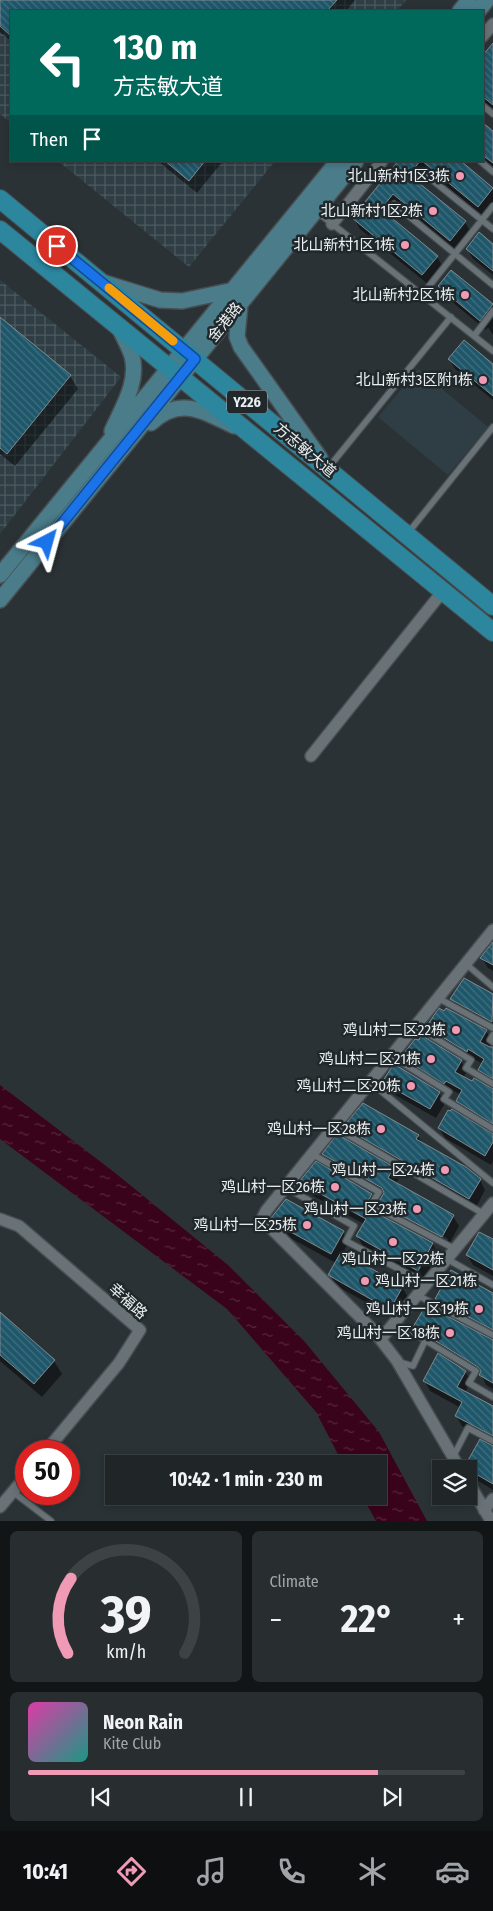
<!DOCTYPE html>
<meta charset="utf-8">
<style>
:root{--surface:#202628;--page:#282e30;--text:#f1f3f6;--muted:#a2a5a8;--line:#3d4345;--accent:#f09ab5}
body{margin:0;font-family:"Fira Sans Condensed","Noto Sans SC",sans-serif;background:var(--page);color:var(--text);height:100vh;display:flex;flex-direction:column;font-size:19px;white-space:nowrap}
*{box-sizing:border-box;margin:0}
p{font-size:16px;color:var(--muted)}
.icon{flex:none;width:28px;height:28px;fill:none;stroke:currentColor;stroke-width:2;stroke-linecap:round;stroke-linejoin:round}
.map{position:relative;height:1521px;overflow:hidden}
.drawer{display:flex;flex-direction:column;gap:10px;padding:10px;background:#121516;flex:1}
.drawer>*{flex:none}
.top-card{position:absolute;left:10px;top:10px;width:474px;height:152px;border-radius:0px;box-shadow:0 2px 8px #0003,0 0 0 1px var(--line);background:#00695c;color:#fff;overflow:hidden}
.fabs{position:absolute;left:432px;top:1460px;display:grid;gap:10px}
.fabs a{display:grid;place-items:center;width:45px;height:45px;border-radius:0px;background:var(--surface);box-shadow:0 2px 8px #0003,0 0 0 1px var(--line);font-size:25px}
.speed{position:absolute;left:15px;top:1440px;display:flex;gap:10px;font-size:25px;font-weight:700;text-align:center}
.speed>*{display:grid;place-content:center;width:65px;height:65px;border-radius:50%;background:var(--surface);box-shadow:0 2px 8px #0003,0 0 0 1px var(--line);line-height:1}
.speed .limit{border:8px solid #d22;background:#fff;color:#111}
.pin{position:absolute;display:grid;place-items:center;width:42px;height:42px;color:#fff;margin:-21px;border:2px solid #fff;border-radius:50%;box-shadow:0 1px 5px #0007}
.me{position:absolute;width:55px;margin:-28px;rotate:39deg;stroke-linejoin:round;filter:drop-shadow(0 0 4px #0008)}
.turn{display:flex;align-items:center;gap:18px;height:105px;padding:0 20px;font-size:22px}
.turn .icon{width:65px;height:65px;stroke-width:2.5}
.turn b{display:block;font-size:35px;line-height:42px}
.then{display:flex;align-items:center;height:48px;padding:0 20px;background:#0003;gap:10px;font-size:19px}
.big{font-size:38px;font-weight:700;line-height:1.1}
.drawer .widget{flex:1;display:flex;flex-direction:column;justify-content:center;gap:8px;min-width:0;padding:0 18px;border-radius:8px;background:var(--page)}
.drawer .dial{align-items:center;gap:0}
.dial svg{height:130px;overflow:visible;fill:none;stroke:var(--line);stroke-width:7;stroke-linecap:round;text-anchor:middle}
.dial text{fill:var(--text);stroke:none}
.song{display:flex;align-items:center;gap:15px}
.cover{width:60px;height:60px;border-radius:8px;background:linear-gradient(135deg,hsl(320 70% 55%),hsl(170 70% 35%))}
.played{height:5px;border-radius:2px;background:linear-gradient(90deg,var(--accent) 80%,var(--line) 80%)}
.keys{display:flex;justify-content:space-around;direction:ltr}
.heat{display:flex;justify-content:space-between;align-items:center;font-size:28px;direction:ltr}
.drawer .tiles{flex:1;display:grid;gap:10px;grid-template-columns:1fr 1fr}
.widget:last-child{grid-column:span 2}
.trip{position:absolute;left:105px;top:1455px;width:282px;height:50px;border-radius:0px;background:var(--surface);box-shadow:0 2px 8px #0003,0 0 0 1px var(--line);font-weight:700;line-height:50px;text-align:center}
.tabs{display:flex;height:80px;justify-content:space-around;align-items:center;background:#0d0f10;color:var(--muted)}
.tabs .icon{width:35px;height:35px}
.tabs .on{color:var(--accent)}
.tabs b{font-size:22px;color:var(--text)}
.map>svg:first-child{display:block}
.built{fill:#2f3e44}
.industrial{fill:url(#industrial-grid)}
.water{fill:url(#water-ripples)}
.shadow{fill:#0007;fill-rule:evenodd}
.building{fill:url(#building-back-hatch);stroke:#80898d}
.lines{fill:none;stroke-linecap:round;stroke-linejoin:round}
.service-casing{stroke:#474d50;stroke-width:8}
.minor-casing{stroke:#474d50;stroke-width:14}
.secondary-casing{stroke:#474d50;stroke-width:18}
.primary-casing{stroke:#474d50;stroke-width:20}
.service{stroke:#697276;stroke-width:5.5}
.minor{stroke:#697276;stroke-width:11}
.secondary{stroke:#4a7c8a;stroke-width:15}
.primary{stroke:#2b869e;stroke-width:18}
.route-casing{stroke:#114b97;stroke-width:12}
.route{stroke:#1a73e8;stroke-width:9}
.slow{stroke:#f59e0b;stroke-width:9}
.poi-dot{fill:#f09ab5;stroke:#21282b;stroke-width:2}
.labels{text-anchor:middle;stroke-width:5;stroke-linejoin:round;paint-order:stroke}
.shield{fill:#21282b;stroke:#aeb3b6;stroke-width:1}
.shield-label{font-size:14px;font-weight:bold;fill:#eaeff1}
.poi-label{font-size:15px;fill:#eaeff1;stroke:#21282b;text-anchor:end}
.street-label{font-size:15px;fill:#eaeff1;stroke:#21282b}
</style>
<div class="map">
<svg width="493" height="1521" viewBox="0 0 493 1521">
<defs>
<pattern id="industrial-grid" width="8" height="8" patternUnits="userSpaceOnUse" patternTransform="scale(1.25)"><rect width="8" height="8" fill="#2f3e44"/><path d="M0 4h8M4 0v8" fill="none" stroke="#4d5a5f"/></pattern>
<pattern id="water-ripples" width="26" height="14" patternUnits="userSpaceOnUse" patternTransform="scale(1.25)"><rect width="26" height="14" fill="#3a031c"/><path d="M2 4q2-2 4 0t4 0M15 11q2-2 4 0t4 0" fill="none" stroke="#57283d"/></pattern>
<pattern id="building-back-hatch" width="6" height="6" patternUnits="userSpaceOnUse" patternTransform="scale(1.25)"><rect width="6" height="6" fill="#1f576a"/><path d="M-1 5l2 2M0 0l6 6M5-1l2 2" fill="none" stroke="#406f80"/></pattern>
</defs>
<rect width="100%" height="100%" fill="#2b3235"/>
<!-- built -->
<path class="built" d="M418,369L488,427L448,475L378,417Z"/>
<!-- industrial -->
<path class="industrial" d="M0,0H406L397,11H11V123L0,114Z
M58,161H275L189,267Z
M0,280L121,377L0,534Z"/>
<!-- water -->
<path class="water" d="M0,1085L114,1172L228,1265L305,1342L379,1432L427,1521H376L362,1496H379V1464H343L316,1412L227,1309L0,1139Z"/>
<!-- shadow -->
<path class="shadow" d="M0,0H355L346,11H11V41L0,32Z
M493,45V110L483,101L482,58Z
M482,124L493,133V168L482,159Z
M158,161H223L197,193Z
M400,161H459L493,189V206L484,217L427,170L417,183L465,222L471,233L456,251L400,204L389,218L437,257L443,267L429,285L360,229L354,219Z
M493,245V275L473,259L467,249Z
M451,271L493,306V335L488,327L486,330L445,296L439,286Z
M0,319L70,376L78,389L15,466L0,454Z
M449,359L493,366V400L455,369Z
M493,945V971L488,968L482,958Z
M464,980L493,996V1029L458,1009L452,999Z
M446,1009L486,1031L492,1041L488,1048L493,1050V1084L485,1080L480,1070L483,1064L474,1059L473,1061L433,1037L427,1027Z
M402,1057L461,1061L467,1071L463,1078L493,1089V1129L463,1111L458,1101L461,1095L452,1090L450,1093L408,1067Z
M384,1082L439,1093L445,1103L436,1118L390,1092Z
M345,1127L418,1136L423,1145L480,1180L485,1190L475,1209L351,1137Z
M439,1128L493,1134V1161L491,1165L445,1138Z
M338,1136L393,1168L399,1178L396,1184L453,1216L459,1226L448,1246L385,1213L379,1203L384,1195L329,1164L323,1154ZM386,1206L448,1239L447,1241L386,1209Z
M301,1182L372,1195L377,1205L373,1213L433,1244L438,1254L424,1280L363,1246L357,1236L364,1224L306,1192Z
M273,1218L343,1232L349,1242L342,1254L402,1287L408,1297L396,1319L335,1285L330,1275L336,1263L285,1235L278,1228Z
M493,1241V1276L473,1265L467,1255Z
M493,1295V1336L442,1309L436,1299Z
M0,1314L54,1361L62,1374L42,1397L0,1361Z
M415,1327L493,1348V1381L484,1376V1379L493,1384V1389L486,1385L481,1374L420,1338Z
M465,1371L471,1382L465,1392L493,1408V1442L462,1426L456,1416L461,1408L430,1391L424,1380Z
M493,1447V1490L475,1479L469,1469Z"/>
<!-- building -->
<path class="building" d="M0,0H337L327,11H11V36L0,26Z
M493,43V105L482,96V56Z
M482,122L493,131V163L482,155Z
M165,161H205L189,181Z
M398,161H420L409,175L466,221L450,241L393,194L381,209L438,256L422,275L352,218Z
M422,161H461L493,188L478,207Z
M479,232L493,244V271L466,249Z
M451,270L493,304L480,321L438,286Z
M0,317L71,375L7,454L0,448Z
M464,340L493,364V396L448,359Z
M493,942V965L480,958Z
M464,978L493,994L492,1022L450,999Z
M439,1008L444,1011L446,1008L487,1030L480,1042L490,1047H493V1079L478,1070L484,1059L468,1049L467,1052L426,1027Z
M421,1035L462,1060L455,1072L472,1081L474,1078L493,1089V1124L456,1101L462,1090L446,1081L444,1084L401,1057L415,1039L419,1040Z
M394,1064L440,1092L430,1109L382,1082Z
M363,1103L419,1135L416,1139L466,1167L481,1179L469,1199L343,1127Z
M452,1109L493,1134V1142L485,1156L438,1128L448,1110L450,1111Z
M337,1134L394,1167L388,1178L454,1215L442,1237L378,1203L384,1193L382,1188L322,1154Z
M316,1161L372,1194L366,1204L369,1209L433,1243L418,1271L356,1236L366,1219L299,1182Z
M286,1199L344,1231L331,1254L278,1225L271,1218Z
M479,1232L493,1239V1270L466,1255Z
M341,1252L403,1286L390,1310L328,1275Z
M451,1270L493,1293V1330L435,1299Z
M426,1305L493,1340V1383L479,1375L481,1371L478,1367L413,1327Z
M0,1312L55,1360L34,1384L0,1355Z
M438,1353L466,1371L457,1387L493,1406V1436L455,1416L462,1402L423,1381Z
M480,1439L493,1446V1484L469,1470L466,1464Z"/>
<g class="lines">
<!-- service casing -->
<g class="service-casing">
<path id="service" d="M482,105L493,114
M480,161L493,172
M421,171L493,229
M394,204L493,285
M316,211L493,351
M422,295L493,206
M474,336L493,311
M329,467L451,317
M408,533L493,427
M466,964L493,987
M438,998L493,1028
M415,1026L471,1060L466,1068L493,1084
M493,1035L490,1040L493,1042
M391,1056L449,1092L444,1099L493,1129
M370,1082L493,1183
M334,1127L484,1214
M312,1154L379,1192L371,1205L455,1249
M285,1187L354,1226L346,1241L427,1284
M447,1259L493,1285
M417,1295L493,1335
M395,1322L476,1371L469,1383L493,1397
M399,1362L413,1366L425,1341
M453,1457L468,1428L493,1441
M13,1492L51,1521"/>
</g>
<!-- minor casing -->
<g class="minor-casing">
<path id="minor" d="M482,37L493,24
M332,224L382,161
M311,756L443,591
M0,1219L19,1226L140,1330L119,1363L46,1451
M381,1339L493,1203
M460,1469L397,1361L374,1331L262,1219L266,1211L493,930
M469,1483L491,1521
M0,1507L26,1476
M484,1510L493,1499"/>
</g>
<!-- secondary casing -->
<g class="secondary-casing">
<path id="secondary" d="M460,11L469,0
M478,11L487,0
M102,282L160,300L182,301L234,290
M240,305L237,337L241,347L320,458
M151,423C180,396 203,411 234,426
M112,431C122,408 139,382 132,356C129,346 123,337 119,327
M0,575L338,161
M0,600L356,161"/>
</g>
<!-- primary casing -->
<g class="primary-casing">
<path id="primary" d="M0,199L493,606
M0,230L493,632"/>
</g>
<!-- service -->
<use href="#service" class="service"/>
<!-- minor -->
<use href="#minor" class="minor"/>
<!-- secondary -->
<use href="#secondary" class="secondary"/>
<!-- primary -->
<use href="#primary" class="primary"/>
</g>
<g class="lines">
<!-- route casing -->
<g class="route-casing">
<path id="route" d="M47,542L195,359L57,246"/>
</g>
<!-- route -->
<use href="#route" class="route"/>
<!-- slow -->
<path class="slow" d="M109,288L173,341"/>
</g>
<!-- markers -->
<g class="poi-dot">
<circle cx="460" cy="176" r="5"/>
<circle cx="433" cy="211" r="5"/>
<circle cx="405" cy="245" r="5"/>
<circle cx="465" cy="295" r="5"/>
<circle cx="483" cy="380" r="5"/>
<circle cx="456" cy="1030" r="5"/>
<circle cx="431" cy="1059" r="5"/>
<circle cx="411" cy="1086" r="5"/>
<circle cx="381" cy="1129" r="5"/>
<circle cx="445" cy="1170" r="5"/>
<circle cx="335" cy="1187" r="5"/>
<circle cx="417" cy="1209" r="5"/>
<circle cx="307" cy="1225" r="5"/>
<circle cx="393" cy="1242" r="5"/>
<circle cx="365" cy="1281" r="5"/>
<circle cx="479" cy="1309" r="5"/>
<circle cx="450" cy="1333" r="5"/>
</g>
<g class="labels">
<!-- shield labels -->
<rect class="shield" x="227" y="390.5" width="40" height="23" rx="4"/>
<g class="shield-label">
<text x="247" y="407">Y226</text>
</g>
<!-- poi labels -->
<g class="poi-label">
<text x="450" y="181">北山新村1区3栋</text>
<text x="423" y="216">北山新村1区2栋</text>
<text x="395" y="250">北山新村1区1栋</text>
<text x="455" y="300">北山新村2区1栋</text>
<text x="473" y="385">北山新村3区附1栋</text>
<text x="446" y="1035">鸡山村二区22栋</text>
<text x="421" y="1064">鸡山村二区21栋</text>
<text x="401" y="1091">鸡山村二区20栋</text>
<text x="371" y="1134">鸡山村一区28栋</text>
<text x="435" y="1175">鸡山村一区24栋</text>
<text x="325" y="1192">鸡山村一区26栋</text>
<text x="407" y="1214">鸡山村一区23栋</text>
<text x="297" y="1230">鸡山村一区25栋</text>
<text x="393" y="1264" text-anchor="middle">鸡山村一区22栋</text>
<text x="375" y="1286" text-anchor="start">鸡山村一区21栋</text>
<text x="469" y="1314">鸡山村一区19栋</text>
<text x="440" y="1338">鸡山村一区18栋</text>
</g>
<!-- street labels -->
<g class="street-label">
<text transform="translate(225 322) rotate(-51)" y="5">金港路</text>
<text transform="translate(305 450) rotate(40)" y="5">方志敏大道</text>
<text transform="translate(128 1301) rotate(42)" y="5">幸福路</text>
</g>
</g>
</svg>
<div class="fabs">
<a><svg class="icon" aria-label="layers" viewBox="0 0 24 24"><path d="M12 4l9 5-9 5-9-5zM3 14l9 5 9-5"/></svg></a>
</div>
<div class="speed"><div class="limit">50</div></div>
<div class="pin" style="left:57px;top:246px;background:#d93025"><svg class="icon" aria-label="arrive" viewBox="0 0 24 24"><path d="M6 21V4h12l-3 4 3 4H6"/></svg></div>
<svg class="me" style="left:47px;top:542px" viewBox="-20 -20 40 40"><path d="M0-17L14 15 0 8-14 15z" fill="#1a73e8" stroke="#fff" stroke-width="4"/></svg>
<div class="trip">10:42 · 1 min · 230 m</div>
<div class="top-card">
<div class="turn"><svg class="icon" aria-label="left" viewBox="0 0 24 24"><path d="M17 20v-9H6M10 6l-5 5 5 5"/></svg><div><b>130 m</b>方志敏大道</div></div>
<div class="then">Then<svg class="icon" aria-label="arrive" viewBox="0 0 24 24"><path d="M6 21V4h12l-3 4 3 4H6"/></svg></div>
</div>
</div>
<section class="drawer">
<div class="tiles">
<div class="widget dial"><svg viewBox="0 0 100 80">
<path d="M14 69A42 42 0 1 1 86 69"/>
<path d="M14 69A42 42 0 0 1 16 23" stroke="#f09ab5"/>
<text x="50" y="56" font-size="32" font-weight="700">39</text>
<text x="50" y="72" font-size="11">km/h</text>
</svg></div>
<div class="widget"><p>Climate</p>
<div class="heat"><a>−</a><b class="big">22°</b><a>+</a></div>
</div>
<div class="widget">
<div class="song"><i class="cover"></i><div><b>Neon Rain</b><p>Kite Club</p></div></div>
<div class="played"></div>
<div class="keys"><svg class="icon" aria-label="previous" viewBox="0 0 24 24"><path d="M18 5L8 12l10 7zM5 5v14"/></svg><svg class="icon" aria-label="pause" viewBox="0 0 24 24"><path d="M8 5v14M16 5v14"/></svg><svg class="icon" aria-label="next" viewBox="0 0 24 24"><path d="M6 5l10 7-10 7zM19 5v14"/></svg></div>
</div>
</div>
</section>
<nav class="tabs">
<b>10:41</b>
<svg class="icon on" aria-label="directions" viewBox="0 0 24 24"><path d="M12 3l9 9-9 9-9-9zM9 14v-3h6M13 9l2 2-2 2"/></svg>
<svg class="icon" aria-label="music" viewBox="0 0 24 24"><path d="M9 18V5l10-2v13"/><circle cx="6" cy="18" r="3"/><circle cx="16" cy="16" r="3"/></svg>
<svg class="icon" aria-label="phone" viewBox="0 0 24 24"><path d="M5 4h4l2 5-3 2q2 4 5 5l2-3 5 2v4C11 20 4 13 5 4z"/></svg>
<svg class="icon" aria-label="climate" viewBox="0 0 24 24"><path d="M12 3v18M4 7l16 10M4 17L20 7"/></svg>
<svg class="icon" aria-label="car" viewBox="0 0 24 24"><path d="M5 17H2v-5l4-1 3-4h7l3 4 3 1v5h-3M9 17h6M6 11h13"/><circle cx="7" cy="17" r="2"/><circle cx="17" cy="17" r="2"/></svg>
</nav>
